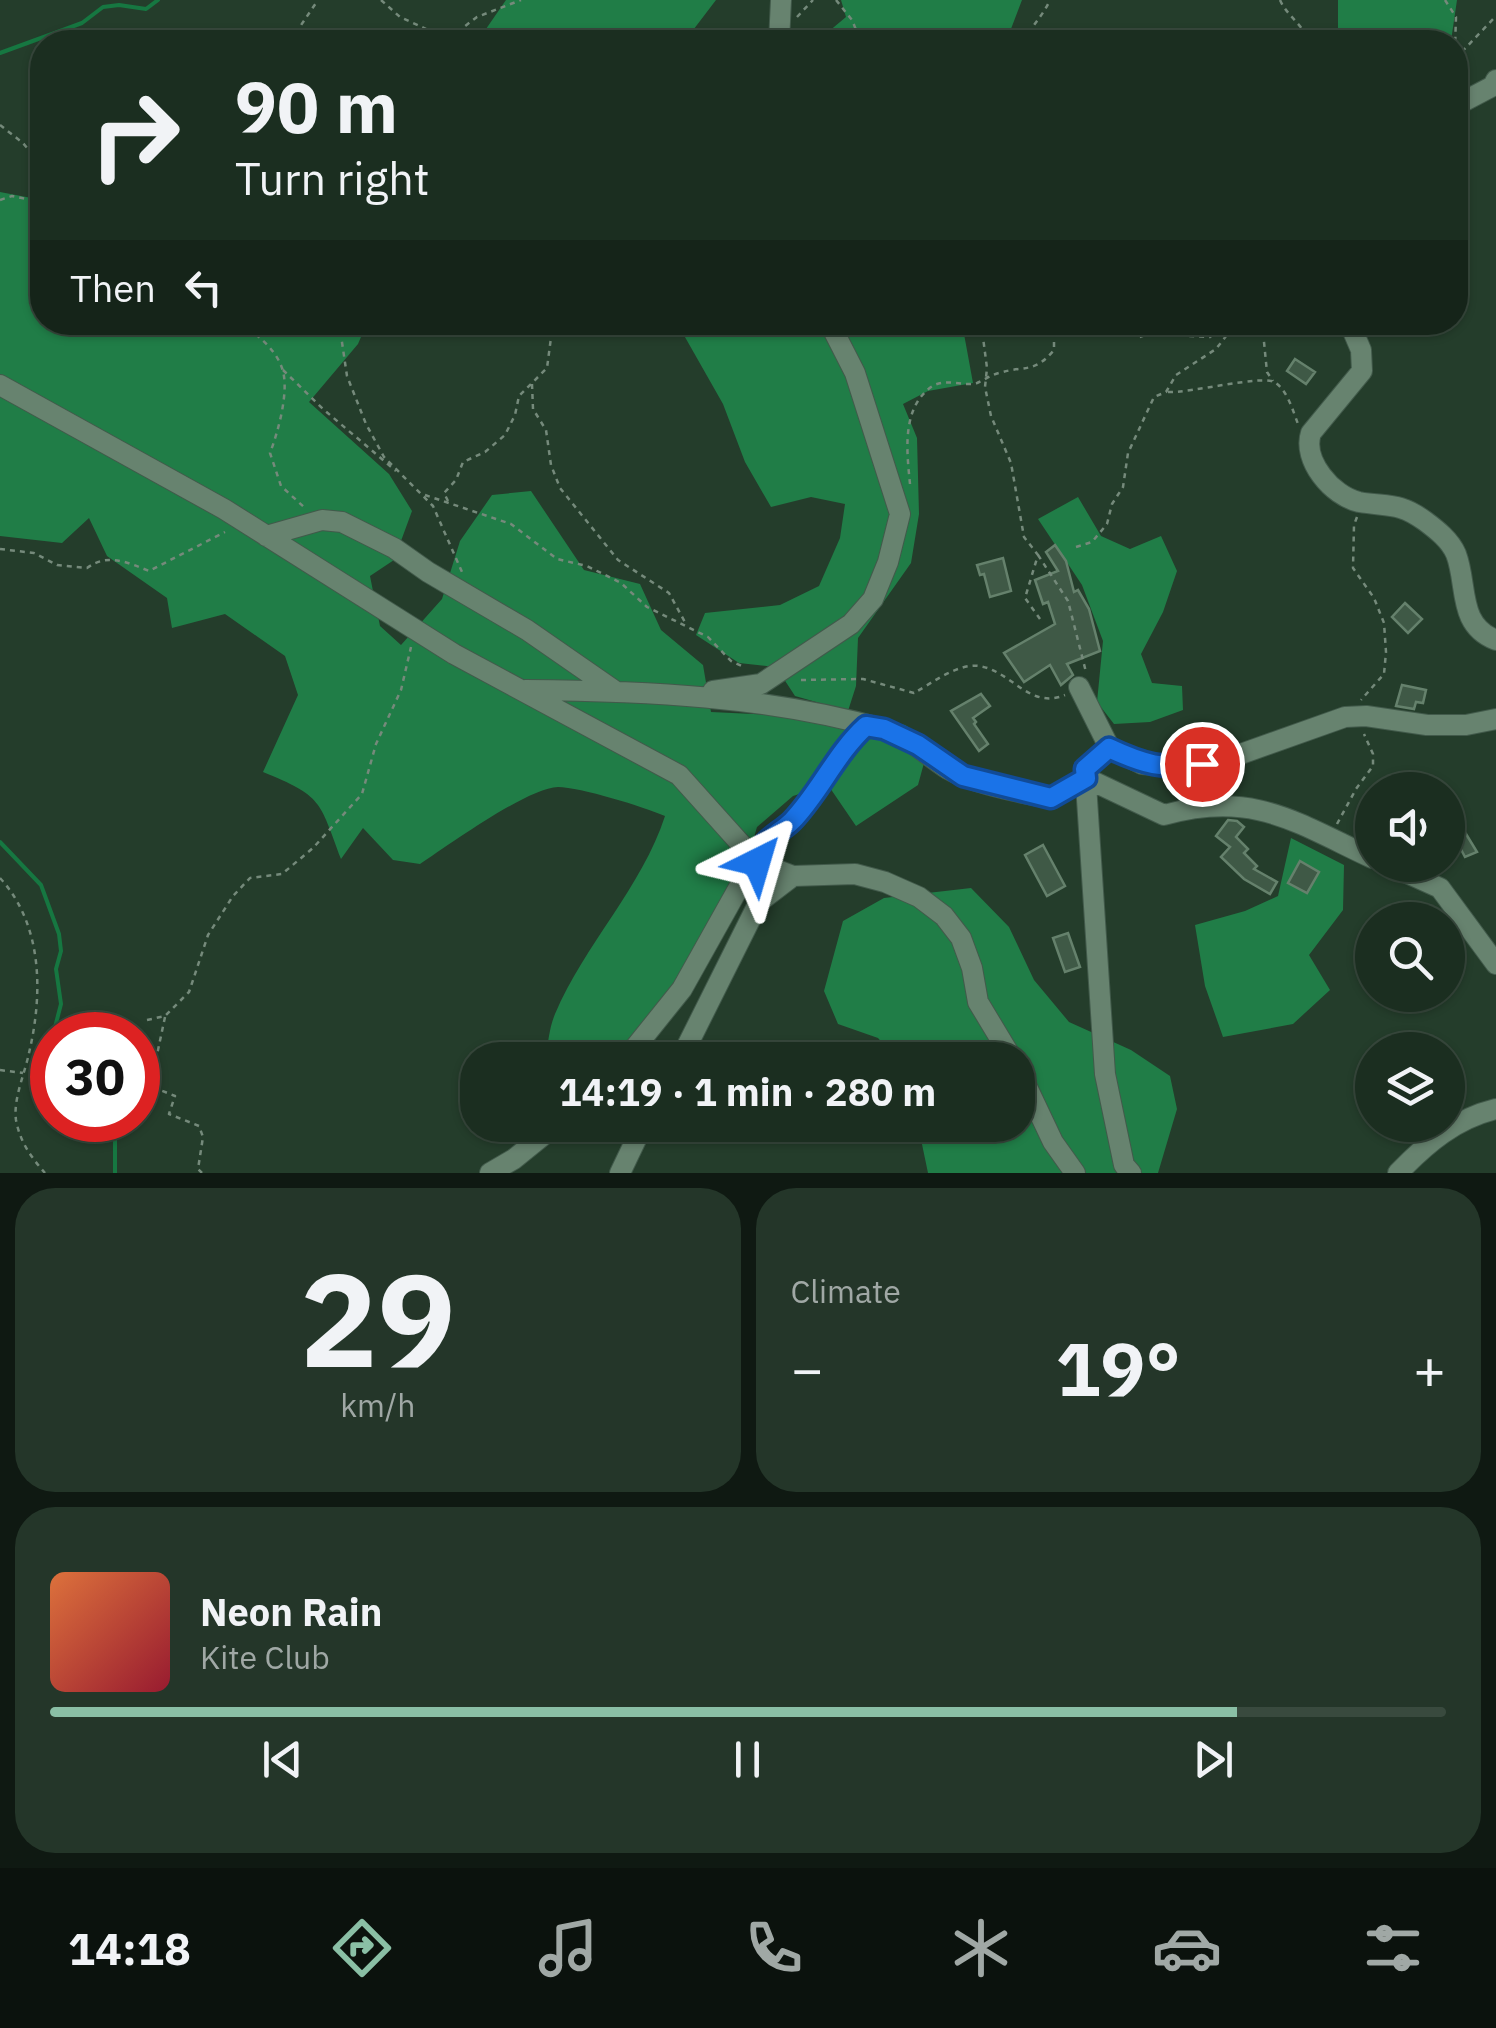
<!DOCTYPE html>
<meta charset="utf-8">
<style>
:root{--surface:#1b2e20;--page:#243629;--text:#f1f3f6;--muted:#a0a8a5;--line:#394a3e;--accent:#8abfa5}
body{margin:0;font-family:"IBM Plex Sans",sans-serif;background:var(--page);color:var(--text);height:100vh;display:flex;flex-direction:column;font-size:38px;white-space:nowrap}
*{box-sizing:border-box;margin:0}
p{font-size:32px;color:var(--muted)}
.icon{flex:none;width:55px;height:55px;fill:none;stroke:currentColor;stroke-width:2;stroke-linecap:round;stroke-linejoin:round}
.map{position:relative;height:1173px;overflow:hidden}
.drawer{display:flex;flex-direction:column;gap:15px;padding:15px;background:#0f1912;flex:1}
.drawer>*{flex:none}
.banner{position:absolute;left:30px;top:30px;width:1438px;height:305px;border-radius:40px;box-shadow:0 2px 8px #0004,0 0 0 2px var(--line);background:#1b2e20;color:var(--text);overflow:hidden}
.tools{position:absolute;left:1355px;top:772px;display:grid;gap:20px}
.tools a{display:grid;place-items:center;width:110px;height:110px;border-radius:50%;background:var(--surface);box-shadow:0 2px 8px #0004,0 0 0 2px var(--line);font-size:50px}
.speed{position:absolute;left:30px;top:1012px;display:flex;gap:20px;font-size:50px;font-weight:700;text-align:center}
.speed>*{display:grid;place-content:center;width:130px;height:130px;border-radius:50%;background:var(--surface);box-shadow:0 2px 8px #0004,0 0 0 2px var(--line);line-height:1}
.speed .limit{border:15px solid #d22;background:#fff;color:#111}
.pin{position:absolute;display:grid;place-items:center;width:85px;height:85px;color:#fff;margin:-42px;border:5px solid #fff;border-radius:50%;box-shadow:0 2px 10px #0007}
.me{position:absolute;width:110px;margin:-55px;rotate:40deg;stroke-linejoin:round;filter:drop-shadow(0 0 8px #0008)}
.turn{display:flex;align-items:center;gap:35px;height:210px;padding:0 40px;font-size:45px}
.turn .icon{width:130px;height:130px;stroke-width:2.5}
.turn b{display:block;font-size:70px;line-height:85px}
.then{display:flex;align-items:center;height:95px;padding:0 40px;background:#0003;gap:20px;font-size:38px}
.big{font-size:75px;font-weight:800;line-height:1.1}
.drawer .widget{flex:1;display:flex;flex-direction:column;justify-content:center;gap:15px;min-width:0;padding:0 35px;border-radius:40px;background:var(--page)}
.drawer .dial{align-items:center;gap:0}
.dial b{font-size:130px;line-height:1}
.song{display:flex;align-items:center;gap:30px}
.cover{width:120px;height:120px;border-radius:15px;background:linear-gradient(135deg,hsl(20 70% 55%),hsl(350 70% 35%))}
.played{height:10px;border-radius:5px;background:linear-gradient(90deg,var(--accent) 85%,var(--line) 85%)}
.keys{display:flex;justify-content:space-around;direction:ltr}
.heat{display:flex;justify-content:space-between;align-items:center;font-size:55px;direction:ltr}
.drawer .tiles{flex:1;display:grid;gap:15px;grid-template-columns:1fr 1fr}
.widget:last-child{grid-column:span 2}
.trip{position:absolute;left:460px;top:1042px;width:575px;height:100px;border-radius:40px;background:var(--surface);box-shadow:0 2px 8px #0004,0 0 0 2px var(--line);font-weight:800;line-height:100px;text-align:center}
.tab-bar{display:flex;height:160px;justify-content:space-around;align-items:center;background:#0b120d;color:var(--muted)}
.tab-bar .icon{width:70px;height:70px}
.tab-bar .on{color:var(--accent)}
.tab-bar b{font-size:45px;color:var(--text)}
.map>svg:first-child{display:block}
.forest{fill:#207d47}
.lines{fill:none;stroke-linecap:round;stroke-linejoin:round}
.stream{stroke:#167741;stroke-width:4}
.building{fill:#3f5946;stroke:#65816c;stroke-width:2.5}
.minor-casing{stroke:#425a4b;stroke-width:22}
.path{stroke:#758a7b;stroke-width:2.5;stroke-dasharray:5 5;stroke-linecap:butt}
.minor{stroke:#67836f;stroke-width:20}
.route-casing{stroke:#114b97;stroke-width:25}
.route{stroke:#1a73e8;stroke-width:18}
</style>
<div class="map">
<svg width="1496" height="1173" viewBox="0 0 1496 1173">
<rect width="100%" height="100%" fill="#243d2b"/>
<!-- forest -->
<path class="forest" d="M506,0H716L684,42H477Z
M841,0H1022L1006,42H816L846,17Z
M1338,0H1457L1451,41L1338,42Z
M0,192L42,200V322L367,323L358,344L309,402L389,474L412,511L394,560L370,576L380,626L401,645L442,599L460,541L492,495L531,491L584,570L640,584L661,630L703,665L711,712L881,720L905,725L930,741L918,785L856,826L828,785L793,796L757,827L734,906L641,1060H545C548,1045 549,1028 555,1014C585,944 642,887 665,816C644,807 580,787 558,787C527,788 449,845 420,864L393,860L363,828L341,859C319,800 322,796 263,772L298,695L285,656L225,614L172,628L167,598L107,556L89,518L62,543L0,536Z
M677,323H962L973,383L928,391L903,404L917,438L919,514L911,563L858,638L856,686L848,711L795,696L776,667L739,663L696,635L705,613L780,605L819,586L840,538L845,504L811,497L771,507L745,462L723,404Z
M1078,497L1101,536L1130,549L1161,536L1177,571L1163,612L1141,654L1152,683L1182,686L1183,710L1150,722L1114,724L1097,702L1103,641L1082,585L1038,519Z
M1291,838L1344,865L1343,910L1309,955L1330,990L1293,1024L1223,1037L1205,986L1195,925L1245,911L1278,896Z
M971,888L1009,927L1034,980L1069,1022L1131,1050L1170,1076L1177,1109L1158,1173H928L918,1125H1018V1060H897L878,1038L838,1024L824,991L843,921L884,898Z"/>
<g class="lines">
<!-- stream -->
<path class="stream" d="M0,53L82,23L103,7L119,5L146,9L158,0
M0,842L41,885L59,934L61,951L56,969L61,1004L53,1035
M52,1035L46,1060L52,1063
M115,1173V1120"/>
</g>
<!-- building -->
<path class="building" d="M1295,359L1315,372L1306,384L1287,371Z
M1055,545L1066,561L1074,592L1078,590L1089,609L1100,651L1067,664L1073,675L1061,685L1050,665L1024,682L1004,653L1055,624L1048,602L1043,604L1035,580L1058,571L1046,552Z
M1003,558L1011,591L990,597L984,574L980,575L977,565Z
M1405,603L1422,619L1408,633L1392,617Z
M1402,685L1426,690L1423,703L1416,702L1414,709L1396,706Z
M981,694L990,706L973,718L976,722L974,724L988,744L979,751L951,711Z
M1228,820L1237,821L1244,827L1236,837L1248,849L1244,853L1257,866L1254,869L1277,882L1270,894L1244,879L1221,857L1230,847L1216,836Z
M1463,829L1477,852L1465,857L1453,834Z
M1043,845L1065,886L1047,896L1025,855Z
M1300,861L1319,872L1307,893L1288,883Z
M1068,933L1080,967L1065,972L1053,938Z"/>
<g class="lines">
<!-- minor casing -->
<g class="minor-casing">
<path id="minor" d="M779,42L781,0
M1455,106L1493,86L1496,80
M1349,322L1361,350L1362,371L1311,433C1302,460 1332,496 1359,502C1388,507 1399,502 1425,521C1437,530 1450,540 1456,554C1468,585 1457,625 1496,640
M0,385L224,509L454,654L679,775L757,862L743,880L682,989L625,1060
M266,536L322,520L342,522L394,548L428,572L527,630L615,691
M1079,687L1109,747L1085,769L1105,1074L1124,1165L1131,1173
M525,690C646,691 767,696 883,729C910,737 926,755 948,769C974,784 1021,793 1051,798L1086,778L1164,815C1252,790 1295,822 1372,858
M713,691L761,684L851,624L873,599L888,562L900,514L855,373L829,322
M866,726C836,753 820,792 792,821C779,834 758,841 757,862L793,876L855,874L885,882L919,897L944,916L961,938L972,968L978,1002L1013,1060
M1109,747L1142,764L1179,767L1224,760L1345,717L1366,716L1427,725H1466L1496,719
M1389,865L1440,888L1496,964
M680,1060L759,902L793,876
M1018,1068L1053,1142L1075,1173
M490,1173L514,1159L556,1125
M620,1173L643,1125
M1398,1173C1427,1143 1455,1119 1496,1109"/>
</g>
<!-- path -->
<path class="path" d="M381,0L400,17L448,39L477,17L521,0
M836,0L852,20L861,42
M1280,0C1287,16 1303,24 1309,42
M1445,0L1456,17L1455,48
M797,17L813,0
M295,42L293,37L318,0
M1024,42C1031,26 1043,16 1050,0
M1455,59L1496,16
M0,125L23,143L42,166
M0,200L12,196L42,202
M240,322C256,334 275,348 282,368C290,390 278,432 270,453L281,486L305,508
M339,322L347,376L366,424L384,457L433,506L462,572
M981,322L987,368L985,387L991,416L1011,463L1024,537L1038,555L1025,598L1040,619
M1131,322L1137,338L1148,334L1210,337L1227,322
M1262,322L1267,372L1273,381
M283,370L323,409L396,471
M532,384L533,409L546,430L551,465L560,488L618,560L669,593L686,624
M1168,392C1191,393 1261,375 1274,382C1287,389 1293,411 1298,424
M910,484C907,453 901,409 931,387C946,377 963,387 977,383C984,380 991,375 999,373C1025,365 1034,374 1054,350V336L1067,322
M425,495L511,524L557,559L587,566L621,583L647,607L708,637L731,661L744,667
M448,501L444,493L456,480L463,462L485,452L505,435L515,415L519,396L547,368L552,330L547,322
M1357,517L1354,525L1353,568L1374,598L1384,623L1386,652L1384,674L1361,700
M1076,547L1092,542L1107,524L1112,504L1123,487L1128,453L1154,397L1166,392L1176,375L1216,349L1237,322
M0,549L34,553L57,565L87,568C107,553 127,562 149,571L225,532
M1038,555L1068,601L1086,672
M801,680L863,679L914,693C932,683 958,663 979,666C1012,671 1029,710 1065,695
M1337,824L1356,789L1373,766V754L1364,734
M0,878C43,925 43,994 29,1053C25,1073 13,1099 16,1120C20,1142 31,1157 45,1173
M165,1017L154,1069L155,1088L175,1096L169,1114L199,1126L203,1137L198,1169L202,1173
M147,1020L165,1016L189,992L208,935L233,896L250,878L282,874L313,848L362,794L376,744L401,690L411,647
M0,1070L23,1073"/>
<!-- minor -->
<use href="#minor" class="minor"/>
</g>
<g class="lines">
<!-- route casing -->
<g class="route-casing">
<path id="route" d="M757,862C758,841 779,834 792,821C820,792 836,753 866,726L884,729L918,745L963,776L1051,798L1086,778L1085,769L1109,748C1143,764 1163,770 1202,764"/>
</g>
<!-- route -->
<use href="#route" class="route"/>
</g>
</svg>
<div class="tools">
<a><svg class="icon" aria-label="sound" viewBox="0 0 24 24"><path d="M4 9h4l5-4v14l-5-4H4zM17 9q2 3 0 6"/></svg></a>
<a><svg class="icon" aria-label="search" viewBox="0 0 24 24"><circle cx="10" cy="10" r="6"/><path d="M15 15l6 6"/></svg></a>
<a><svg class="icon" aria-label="layers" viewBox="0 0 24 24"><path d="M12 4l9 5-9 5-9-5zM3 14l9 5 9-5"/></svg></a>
</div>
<div class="speed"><div class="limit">30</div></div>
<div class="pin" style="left:1202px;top:764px;background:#d93025"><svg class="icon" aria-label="arrive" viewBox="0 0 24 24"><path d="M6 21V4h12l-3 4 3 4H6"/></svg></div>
<svg class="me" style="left:757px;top:862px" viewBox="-20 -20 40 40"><path d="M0-17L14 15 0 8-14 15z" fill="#1a73e8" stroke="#fff" stroke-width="4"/></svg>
<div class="trip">14:19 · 1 min · 280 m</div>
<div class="banner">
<div class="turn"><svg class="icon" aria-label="right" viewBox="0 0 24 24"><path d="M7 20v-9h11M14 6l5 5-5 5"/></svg><div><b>90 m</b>Turn right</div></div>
<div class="then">Then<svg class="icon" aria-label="left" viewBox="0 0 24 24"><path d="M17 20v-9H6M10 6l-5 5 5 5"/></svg></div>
</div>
</div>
<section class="drawer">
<div class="tiles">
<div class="widget dial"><b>29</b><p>km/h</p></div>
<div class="widget"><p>Climate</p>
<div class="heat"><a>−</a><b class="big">19°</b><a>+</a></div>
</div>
<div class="widget">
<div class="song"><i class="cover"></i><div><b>Neon Rain</b><p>Kite Club</p></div></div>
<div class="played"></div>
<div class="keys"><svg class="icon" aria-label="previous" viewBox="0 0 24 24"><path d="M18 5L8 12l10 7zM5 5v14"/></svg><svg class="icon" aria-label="pause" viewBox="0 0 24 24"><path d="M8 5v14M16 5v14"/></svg><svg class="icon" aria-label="next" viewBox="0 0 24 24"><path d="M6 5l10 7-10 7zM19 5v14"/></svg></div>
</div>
</div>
</section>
<nav class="tab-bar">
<b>14:18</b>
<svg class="icon on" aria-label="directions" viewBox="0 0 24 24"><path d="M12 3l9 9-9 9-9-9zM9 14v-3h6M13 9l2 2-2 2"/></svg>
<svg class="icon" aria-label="music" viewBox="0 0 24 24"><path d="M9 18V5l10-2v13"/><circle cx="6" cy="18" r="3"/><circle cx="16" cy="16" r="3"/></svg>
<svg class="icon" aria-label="phone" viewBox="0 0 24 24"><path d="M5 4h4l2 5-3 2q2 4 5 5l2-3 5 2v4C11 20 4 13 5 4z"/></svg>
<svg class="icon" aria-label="climate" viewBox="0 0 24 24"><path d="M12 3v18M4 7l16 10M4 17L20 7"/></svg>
<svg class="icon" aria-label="car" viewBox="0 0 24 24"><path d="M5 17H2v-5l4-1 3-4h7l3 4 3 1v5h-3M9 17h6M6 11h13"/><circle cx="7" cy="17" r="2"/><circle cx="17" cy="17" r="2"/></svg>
<svg class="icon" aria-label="filters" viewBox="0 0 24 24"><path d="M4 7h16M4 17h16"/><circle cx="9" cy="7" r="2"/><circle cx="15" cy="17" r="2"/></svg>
</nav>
